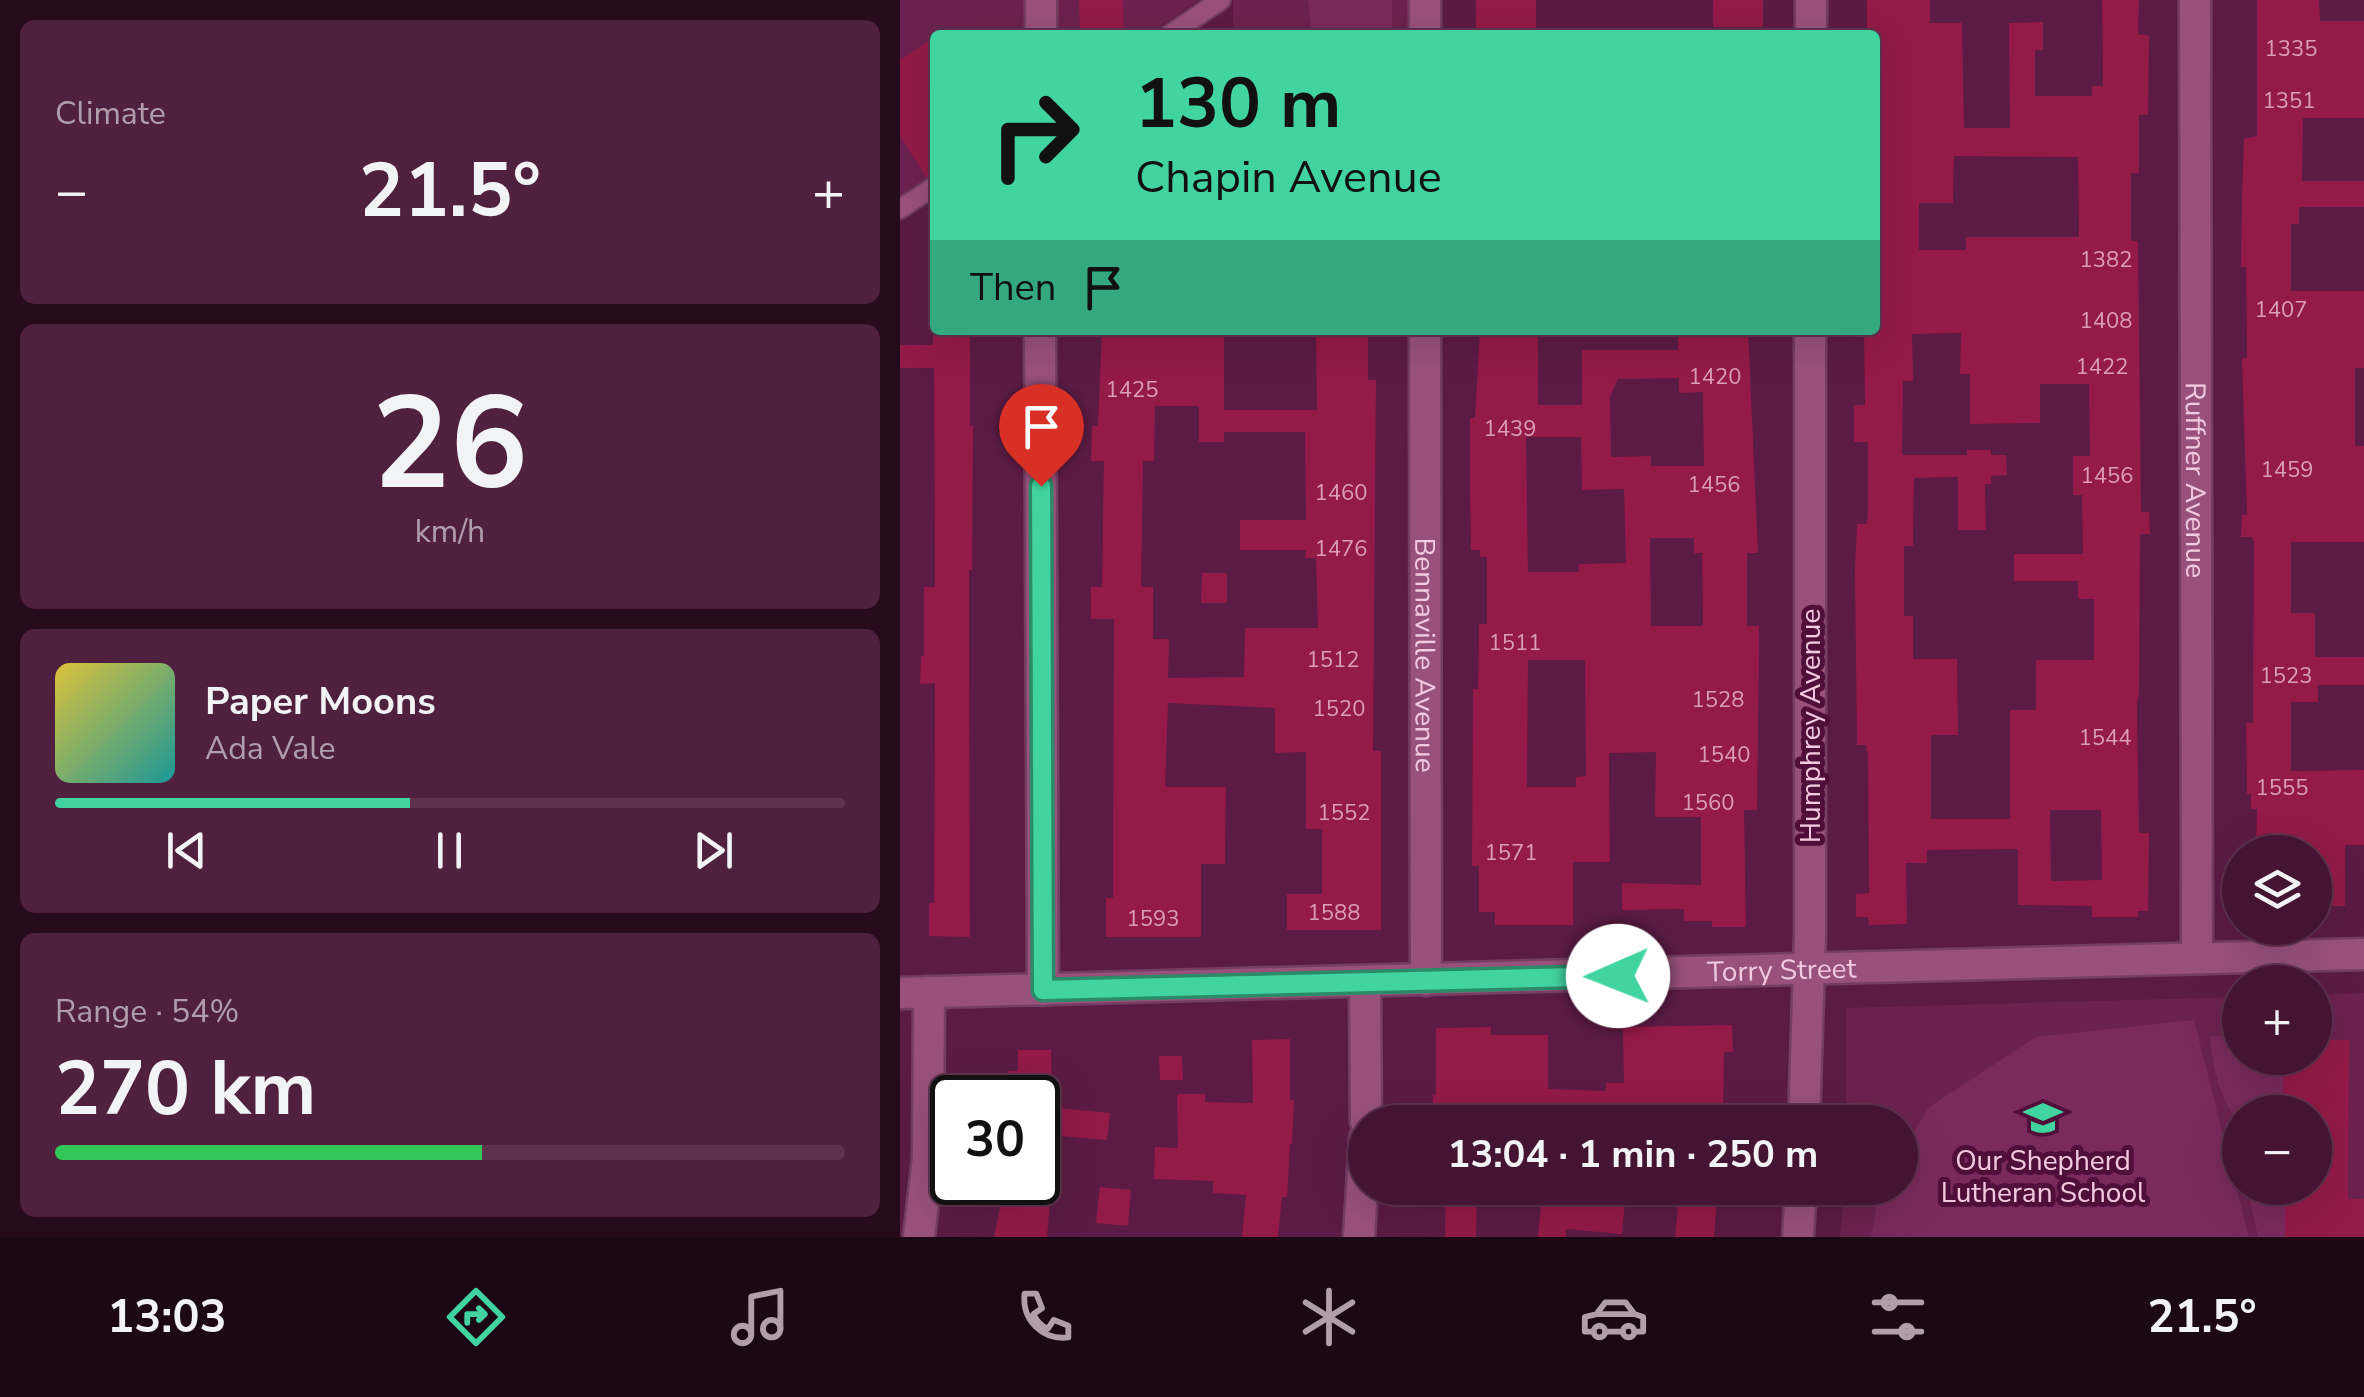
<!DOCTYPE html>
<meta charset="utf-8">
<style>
:root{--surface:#451433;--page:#4f213f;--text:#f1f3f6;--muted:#b09eac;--line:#5d334e;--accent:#42d4a0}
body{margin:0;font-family:"Nunito Sans",sans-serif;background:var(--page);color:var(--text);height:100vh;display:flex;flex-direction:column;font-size:38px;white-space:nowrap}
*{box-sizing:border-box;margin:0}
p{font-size:32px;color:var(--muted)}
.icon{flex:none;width:55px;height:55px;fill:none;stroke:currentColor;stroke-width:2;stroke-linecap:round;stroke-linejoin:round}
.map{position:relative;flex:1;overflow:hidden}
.panel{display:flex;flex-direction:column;gap:20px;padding:20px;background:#260b1c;width:900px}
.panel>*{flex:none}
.hud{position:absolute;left:30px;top:30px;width:950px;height:305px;border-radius:10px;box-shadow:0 10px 40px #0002,0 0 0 2px var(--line);background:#42d4a0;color:#111;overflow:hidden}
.fabs{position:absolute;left:1322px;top:835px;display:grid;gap:20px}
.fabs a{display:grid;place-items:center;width:110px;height:110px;border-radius:50%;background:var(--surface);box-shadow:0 10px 40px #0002,0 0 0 2px var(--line);font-size:50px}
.speed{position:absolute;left:30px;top:1075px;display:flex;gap:20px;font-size:50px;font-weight:700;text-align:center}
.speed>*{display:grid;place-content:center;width:130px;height:130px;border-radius:50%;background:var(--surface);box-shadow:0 10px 40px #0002,0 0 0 2px var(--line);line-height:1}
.speed .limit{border:5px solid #111;border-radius:15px;background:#fff;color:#111}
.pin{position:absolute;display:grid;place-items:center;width:85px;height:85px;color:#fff;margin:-102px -42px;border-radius:50% 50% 50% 0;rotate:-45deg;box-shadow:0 0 10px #0007}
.pin .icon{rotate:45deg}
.me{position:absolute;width:110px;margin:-55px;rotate:269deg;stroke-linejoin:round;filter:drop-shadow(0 0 8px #0008)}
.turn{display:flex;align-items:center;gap:35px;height:210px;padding:0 40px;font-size:45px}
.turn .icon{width:130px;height:130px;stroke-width:2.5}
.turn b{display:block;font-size:70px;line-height:85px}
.then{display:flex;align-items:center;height:95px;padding:0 40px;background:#0003;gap:20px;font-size:38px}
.big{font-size:75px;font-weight:700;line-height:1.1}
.panel .card{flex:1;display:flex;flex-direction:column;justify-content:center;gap:15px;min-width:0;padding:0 35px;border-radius:15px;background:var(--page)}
.panel .dial{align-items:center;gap:0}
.dial b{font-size:130px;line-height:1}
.song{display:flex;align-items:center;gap:30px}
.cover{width:120px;height:120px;border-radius:15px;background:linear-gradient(135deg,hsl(50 70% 55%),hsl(180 70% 35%))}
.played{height:10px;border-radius:5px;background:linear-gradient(90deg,var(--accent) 45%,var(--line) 45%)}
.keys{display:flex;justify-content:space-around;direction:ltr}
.heat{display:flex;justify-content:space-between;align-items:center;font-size:55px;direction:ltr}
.charge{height:15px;border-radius:8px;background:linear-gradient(90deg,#34c759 54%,var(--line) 0)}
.trip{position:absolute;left:448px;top:1105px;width:570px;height:100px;border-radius:50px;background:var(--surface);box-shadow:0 10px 40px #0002,0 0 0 2px var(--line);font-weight:700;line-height:100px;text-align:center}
.dock{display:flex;height:160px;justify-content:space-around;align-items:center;background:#1c0814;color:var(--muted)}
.dock .icon{width:70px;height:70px}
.dock .selected{color:var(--accent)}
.dock b{font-size:45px;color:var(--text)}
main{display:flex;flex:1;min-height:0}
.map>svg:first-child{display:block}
.built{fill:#6b2250;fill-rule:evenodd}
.green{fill:#7a2a5d}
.building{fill:#941a47;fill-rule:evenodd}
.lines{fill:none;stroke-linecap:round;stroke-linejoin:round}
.lane-casing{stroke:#743d61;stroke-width:22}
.street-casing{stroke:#743d61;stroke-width:35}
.lane{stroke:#98517b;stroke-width:18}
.street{stroke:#98517b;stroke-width:30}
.route-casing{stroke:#2b8a68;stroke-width:25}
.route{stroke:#42d4a0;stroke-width:18}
.labels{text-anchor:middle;stroke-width:10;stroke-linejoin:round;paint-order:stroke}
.number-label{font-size:22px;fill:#da9eb9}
.street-label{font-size:28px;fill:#f2cadf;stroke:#500e3a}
.poi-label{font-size:28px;fill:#f2cadf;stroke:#500e3a}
</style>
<main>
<section class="panel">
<div class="card"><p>Climate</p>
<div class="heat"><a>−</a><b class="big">21.5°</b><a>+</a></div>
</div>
<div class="card dial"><b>26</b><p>km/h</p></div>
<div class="card">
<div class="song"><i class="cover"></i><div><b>Paper Moons</b><p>Ada Vale</p></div></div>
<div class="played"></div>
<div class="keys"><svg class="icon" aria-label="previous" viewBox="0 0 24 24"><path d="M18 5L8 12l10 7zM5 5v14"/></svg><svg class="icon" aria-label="pause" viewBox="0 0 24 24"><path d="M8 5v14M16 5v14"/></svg><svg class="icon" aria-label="next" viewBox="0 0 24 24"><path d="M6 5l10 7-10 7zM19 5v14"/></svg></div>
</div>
<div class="card"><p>Range · 54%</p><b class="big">270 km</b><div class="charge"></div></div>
</section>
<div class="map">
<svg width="1464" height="1237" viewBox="0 0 1464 1237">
<rect width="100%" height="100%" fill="#5c1b44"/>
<!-- built -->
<path class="built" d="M0,0H300L247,35H35V175L0,198Z
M333,0H508V35H333Z
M1464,993V1237H940L945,1188H1000V1122H946V1008L1340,997V1058H1415V995ZM1340,1112H1415V1188H1340Z"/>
<!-- green -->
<path class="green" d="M408,0H492V35H412Z
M1294,1020L1349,1237H971L980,1188H1000V1155L1029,1107L1136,1037Z
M1309,1036L1340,1037V1058H1383L1384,1112H1340V1123C1318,1099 1314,1066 1309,1036Z
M1347,1188H1385V1237H1358Z"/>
<!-- building -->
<path class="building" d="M179,0H223L224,35H180Z
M576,0H636V28H576Z
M813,0H863V27H813Z
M967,0H1030V23H1062L1064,128H1110L1109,23L1143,22V50H1135V96H1192V86H1203L1202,0H1239L1238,34L1249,36L1248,115H1239V173H1231V241H1238L1241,512H1249L1250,534H1240L1239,693L1237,704L1239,833H1249L1248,911H1238V917H1192V906L1118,905V849L1027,850V863H1006L1007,924L969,925L968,917H956V894L969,893L968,756L966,745H957L955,570L957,524H967L968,513V442H954V405H965L964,330H975V35H967ZM1054,156L1178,157L1179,237H1066V250H1019V203H1053ZM1061,333L1060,374H1070V424L1140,423V384H1189L1190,456H1173V495H1182L1183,554H1114V581H1178V599H1194V660H1136V710H1110V819H1031V735H1058L1057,659H1013V616H1004V546H1013L1014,478L1058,477V530H1086L1085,484H1091V476L1107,475L1106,455H1091V450H1067V455H1002L1003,381H1013L1012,334ZM1150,810H1201L1202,880L1151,881Z
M1357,0H1419L1420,21H1464V118H1403L1402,181H1464V207H1399V224H1391V291H1464V368H1455V446H1464V542H1391V613H1415V657H1464V685H1418V702H1391V771L1464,770V845H1445V906H1415V852H1356L1357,809H1351V794H1347L1346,723H1353L1354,542L1352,537H1341L1342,515H1347L1342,358H1347L1346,267H1341L1342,199L1344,139L1357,136Z
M35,37V174L26,177L0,136V60Z
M33,330H70V426H73L72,570H69L70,937L29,936V903H34L35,683L20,684L21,656H24V587H35L34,368H0V345H33Z
M202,330H324V410H417L416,330H468V380H476L473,751H481V930H387V894H422V829H406V752L375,753V708L268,703L265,787H326L325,864H301V937H206V898H213L214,619H191V587H202L204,461H191L192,426H198ZM255,406H299V442H324V432H405L406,520H340V550H406L405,558H416L418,628H345L344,677L268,678L269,639H253V587H241L243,461H254Z
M580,330H638V405H682V350H778V330H848L858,553H847V626H859V652L857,810H844L846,927H812V921H784V909L722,910V883L801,885V817H755L756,752L709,753L710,862H673V925H595V912H579V866H572L573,689H578L579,624H587V557H580V550H571L570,496V418H575ZM779,378V393L803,392L804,466H751V456L711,457L710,396L718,379ZM626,437H681L682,490L724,489L726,563L679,564V572H628ZM750,538H794V553H802L803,626H751ZM628,660H685L686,776L676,777V787H627Z
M302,573H327V603H301Z
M832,1025L833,1052H824L823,1122H786V1111L741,1109V1113H676V1122H532L533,1095H536V1028L591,1027V1035H648V1089L706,1091V1083H724L723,1027Z
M390,1039V1100H394L392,1144H390L387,1197H382L378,1237H342L346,1195L313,1193V1181L254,1179L255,1147L278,1148L277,1094H305V1102L353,1103L352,1040Z
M1415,1040H1449L1448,1199H1464V1237H1385V1188H1415V1112H1384L1383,1058H1415Z
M118,1050H151L152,1095H109L108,1071H118Z
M259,1056H282L283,1080H260Z
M138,1106L210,1113L207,1140L138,1134Z
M200,1187L231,1190L228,1226L196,1223Z
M104,1188L151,1192L147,1237H94Z
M546,1188H577L576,1237H545Z
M780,1188H818L814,1237H775Z
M642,1197L725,1203L722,1234L666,1229V1237H638Z"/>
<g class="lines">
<!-- lane casing -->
<g class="lane-casing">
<path id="lane" d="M269,35L321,0
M0,209L35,186"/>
</g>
<!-- street casing -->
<g class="street-casing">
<g id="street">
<path d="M141,0V35"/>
<path d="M525,0V35"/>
<path id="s1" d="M1295,0L1297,958"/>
<path d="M911,35V0"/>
<path d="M140,330L143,990"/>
<path id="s2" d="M525,330L526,980"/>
<path d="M465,981L466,1122"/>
<path id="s3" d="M0,993L1464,954"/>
<path d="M904,1122L910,934V330"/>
<path d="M19,1237L28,1158L29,992"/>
<path d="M459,1237L465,1138"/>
<path d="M898,1237L901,1188"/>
</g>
</g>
<!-- lane -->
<use href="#lane" class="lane"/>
<!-- street -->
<use href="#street" class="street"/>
</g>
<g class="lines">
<!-- route casing -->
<g class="route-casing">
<path id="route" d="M141,486L143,990L718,976"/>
</g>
<!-- route -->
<use href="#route" class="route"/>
</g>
<!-- icons -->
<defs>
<g id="school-bare" transform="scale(3)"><path d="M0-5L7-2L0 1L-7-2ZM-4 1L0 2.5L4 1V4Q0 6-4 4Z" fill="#42d4a0" stroke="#500e3a" stroke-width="2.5" paint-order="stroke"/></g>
</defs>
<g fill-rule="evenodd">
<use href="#school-bare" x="1143" y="1118"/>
</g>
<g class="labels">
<!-- number labels -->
<g class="number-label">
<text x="1391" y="56">1335</text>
<text x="1389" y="108">1351</text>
<text x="1206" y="267">1382</text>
<text x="1381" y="317">1407</text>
<text x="1206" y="328">1408</text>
<text x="1202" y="374">1422</text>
<text x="815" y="384">1420</text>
<text x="232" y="397">1425</text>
<text x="610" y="436">1439</text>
<text x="1387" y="477">1459</text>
<text x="1207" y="483">1456</text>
<text x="814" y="492">1456</text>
<text x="441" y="500">1460</text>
<text x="441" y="556">1476</text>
<text x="615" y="650">1511</text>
<text x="433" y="667">1512</text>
<text x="1386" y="683">1523</text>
<text x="818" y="707">1528</text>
<text x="439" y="716">1520</text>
<text x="1205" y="745">1544</text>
<text x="824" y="762">1540</text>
<text x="1382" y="795">1555</text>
<text x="808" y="810">1560</text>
<text x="444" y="820">1552</text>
<text x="611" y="860">1571</text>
<text x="434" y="920">1588</text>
<text x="253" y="926">1593</text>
</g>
<!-- street labels -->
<g class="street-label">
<text dy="10" stroke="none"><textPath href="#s1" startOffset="480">Ruffner Avenue</textPath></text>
<text dy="10" stroke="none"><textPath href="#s2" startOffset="325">Bennaville Avenue</textPath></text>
<text transform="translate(910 726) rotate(-90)" y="10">Humphrey Avenue</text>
<text dy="10" stroke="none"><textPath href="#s3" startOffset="882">Torry Street</textPath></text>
</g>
<!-- poi labels -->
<g class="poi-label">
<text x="1143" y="1170">Our Shepherd<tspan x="1143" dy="32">Lutheran School</tspan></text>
</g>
</g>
</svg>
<div class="fabs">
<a><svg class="icon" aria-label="layers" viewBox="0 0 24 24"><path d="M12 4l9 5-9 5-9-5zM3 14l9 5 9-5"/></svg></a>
<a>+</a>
<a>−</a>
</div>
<div class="speed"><div class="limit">30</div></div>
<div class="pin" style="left:141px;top:486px;background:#d93025"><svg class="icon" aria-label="arrive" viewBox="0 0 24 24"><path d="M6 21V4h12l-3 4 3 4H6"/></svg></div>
<svg class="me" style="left:718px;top:976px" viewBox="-20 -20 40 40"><circle r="19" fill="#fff"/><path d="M0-13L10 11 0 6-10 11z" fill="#42d4a0"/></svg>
<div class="trip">13:04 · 1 min · 250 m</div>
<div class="hud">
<div class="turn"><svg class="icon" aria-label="right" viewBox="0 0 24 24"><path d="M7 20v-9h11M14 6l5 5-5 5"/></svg><div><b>130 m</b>Chapin Avenue</div></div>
<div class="then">Then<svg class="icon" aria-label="arrive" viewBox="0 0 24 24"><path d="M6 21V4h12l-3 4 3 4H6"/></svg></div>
</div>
</div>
</main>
<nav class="dock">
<b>13:03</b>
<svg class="icon selected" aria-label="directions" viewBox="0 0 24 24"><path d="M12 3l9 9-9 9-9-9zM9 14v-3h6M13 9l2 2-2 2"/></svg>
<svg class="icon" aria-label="music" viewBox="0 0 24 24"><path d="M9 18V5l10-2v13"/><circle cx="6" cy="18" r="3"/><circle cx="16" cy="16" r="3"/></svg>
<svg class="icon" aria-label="phone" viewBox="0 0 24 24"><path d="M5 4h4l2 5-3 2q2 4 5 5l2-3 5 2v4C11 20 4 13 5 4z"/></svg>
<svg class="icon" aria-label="climate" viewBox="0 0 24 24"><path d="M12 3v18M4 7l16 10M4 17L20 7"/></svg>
<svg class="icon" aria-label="car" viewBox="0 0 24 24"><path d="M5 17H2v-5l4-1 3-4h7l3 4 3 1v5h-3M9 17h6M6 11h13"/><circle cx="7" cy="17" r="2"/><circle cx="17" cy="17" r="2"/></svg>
<svg class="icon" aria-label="filters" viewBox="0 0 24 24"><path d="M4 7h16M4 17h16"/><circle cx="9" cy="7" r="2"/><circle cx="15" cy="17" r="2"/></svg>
<b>21.5°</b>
</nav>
